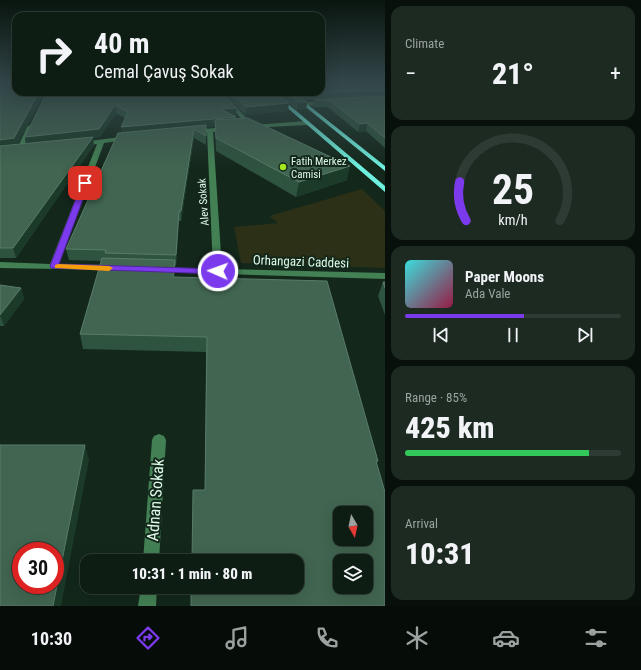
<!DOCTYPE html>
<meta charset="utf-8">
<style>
:root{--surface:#0e1d14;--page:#1c2a22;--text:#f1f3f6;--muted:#9ba2a0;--line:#2e3b34;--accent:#7c3aed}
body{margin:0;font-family:"Roboto Condensed",sans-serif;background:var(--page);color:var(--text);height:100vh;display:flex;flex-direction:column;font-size:15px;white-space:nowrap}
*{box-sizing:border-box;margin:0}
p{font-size:13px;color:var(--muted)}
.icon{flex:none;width:22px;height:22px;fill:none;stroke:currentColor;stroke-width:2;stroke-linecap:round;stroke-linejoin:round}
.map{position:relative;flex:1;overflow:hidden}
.side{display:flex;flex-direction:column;gap:6px;padding:6px;background:#08100b;width:256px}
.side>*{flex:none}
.top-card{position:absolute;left:12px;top:12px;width:313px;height:84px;border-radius:12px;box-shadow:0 4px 16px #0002,0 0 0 1px var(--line);background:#0e1d14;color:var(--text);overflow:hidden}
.needle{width:26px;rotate:171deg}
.fabs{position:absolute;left:333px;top:506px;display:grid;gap:8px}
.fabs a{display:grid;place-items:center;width:40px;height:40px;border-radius:8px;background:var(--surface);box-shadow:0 4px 16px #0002,0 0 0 1px var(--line);font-size:20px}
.speed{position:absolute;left:12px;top:542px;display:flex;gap:8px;font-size:20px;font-weight:700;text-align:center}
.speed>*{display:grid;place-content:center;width:52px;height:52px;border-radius:50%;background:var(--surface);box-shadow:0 4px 16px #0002,0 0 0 1px var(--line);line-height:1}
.speed .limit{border:6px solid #d22;background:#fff;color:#111}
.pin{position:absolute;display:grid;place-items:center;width:34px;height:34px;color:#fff;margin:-17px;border-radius:8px;box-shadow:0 2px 6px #0006}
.me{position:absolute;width:44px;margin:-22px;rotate:272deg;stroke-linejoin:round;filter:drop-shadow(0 0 3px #0008)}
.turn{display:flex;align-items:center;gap:14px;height:84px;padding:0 16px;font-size:18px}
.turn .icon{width:52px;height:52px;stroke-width:2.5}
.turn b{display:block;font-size:28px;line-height:34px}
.big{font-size:30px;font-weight:800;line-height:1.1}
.side .card{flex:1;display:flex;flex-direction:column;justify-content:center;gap:6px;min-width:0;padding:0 14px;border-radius:12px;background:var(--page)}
.side .dial{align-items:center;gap:0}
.dial svg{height:104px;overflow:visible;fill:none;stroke:var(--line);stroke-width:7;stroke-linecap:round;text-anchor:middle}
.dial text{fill:var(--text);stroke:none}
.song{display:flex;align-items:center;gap:12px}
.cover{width:48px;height:48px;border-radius:6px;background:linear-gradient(135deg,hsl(180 70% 55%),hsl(340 70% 35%))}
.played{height:4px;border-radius:2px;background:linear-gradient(90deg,var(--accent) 55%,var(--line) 55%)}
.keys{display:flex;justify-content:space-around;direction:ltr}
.heat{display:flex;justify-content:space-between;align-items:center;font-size:22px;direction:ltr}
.charge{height:6px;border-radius:3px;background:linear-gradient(90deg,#34c759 85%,var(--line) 0)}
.trip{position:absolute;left:80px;top:554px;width:224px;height:40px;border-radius:12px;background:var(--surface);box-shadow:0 4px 16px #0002,0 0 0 1px var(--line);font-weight:800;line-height:40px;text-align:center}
.dock{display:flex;height:64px;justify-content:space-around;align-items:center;background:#060c08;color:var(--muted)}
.dock .icon{width:28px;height:28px}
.dock .current{color:var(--accent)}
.dock b{font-size:18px;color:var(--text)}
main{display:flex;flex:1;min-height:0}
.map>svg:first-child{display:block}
.green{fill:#2b3016}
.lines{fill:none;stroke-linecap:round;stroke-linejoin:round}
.minor{fill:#438154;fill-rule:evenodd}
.major{fill:#6ff0de;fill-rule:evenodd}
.wall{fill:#2e533e}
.shaded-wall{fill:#1b3a28}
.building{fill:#416550;stroke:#597c68;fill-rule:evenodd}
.route{fill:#7c3aed;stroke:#51269a}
.slow{fill:#f59e0b}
.poi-dot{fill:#a3e71d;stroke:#13271b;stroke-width:1.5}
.labels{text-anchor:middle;stroke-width:4;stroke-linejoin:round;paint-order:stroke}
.far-poi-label{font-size:11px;fill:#ddfbe7;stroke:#13271b;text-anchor:start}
.far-street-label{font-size:11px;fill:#ddfbe7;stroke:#13271b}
.street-label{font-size:13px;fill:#ddfbe7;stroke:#13271b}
.near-street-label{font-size:16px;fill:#ddfbe7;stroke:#13271b}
</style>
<main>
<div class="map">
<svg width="385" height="606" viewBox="0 0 385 606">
<rect width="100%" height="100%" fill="#13271b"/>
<!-- green -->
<path class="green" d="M362,189L385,211V268L241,263L234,227L278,223L269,216Z"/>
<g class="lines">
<!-- minor -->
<path class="minor" d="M217,92H222L253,125L306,121L309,123L306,125L250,128Z
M327,101L329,104L304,106L301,104L304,102Z
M30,125L33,127L22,151L17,152L16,151L27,127Z
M228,127L230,128V130L213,132L222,269L385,273V279L159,272L157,270L159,268L162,267L213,269L207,132L192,134L189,132L192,130Z
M129,136L132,138L131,139L104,143L59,264L112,265L117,268L115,270L0,268V262L50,264L97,144L81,146L78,144L81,142Z
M159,434L164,436L166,440L159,561H143L152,440L154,436Z
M141,587H157L156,606H138Z"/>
<!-- major -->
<path class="major" d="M269,92H274L385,186V192Z
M287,92H292L385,166V171Z"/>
</g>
<!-- wall -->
<path class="wall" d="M0,84L44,92L17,145L26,144L25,137L49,94V92H222L236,115L234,116L236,117V119L347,180L296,197L216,151L215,126L206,127V145L194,138L181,221H179L176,266H175V277L378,461L377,463L205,490L206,352L83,349L80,334L102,261L69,260L66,249L122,133L125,118L116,113L100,137L93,138L94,145L16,258H0Z
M321,84H385V148L366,131L358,132L328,107H313L314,100H305L307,102L306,109L297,110L276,92H321Z
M224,92H276L288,111L245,115Z
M383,282H385V315L378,296Z
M0,285L21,288L24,299L4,326H0Z"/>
<!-- shaded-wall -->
<path class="shaded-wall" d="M39,92H44L16,147L0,148V140Z
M298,102H307L306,109L297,110Z
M289,103L288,111L245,115L246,107Z
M115,105L116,113L100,137L93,138L94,145L16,258L13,248L26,145L25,137Z
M237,108L236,115L220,117L221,109Z
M236,117L235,124L215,120V126L122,135L121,127Z
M367,123L366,131L358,132L360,124Z
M194,129V138L181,221V211Z
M350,166L347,180L296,197L299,182Z
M179,211V221L176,266V255Z
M175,260V275L174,292L173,277Z
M21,288L24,299L4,326L0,315Z
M85,445L89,460L61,606H53Z"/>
<!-- building -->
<path class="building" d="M0,84H16V92H39L14,138L0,140Z
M321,84H378L385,87V90L306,93L304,92H321Z
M78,92H222L237,108L221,109L236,117L121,127L128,112L115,105L99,129L25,137L46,94Z
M231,92H276L289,103L246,107Z
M286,92H295L307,102H298Z
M385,96V138L367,123L360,124L329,100H315Z
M248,118L350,166L299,182L216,138L215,120Z
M206,125V136L194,129L181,211H179L176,255L105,253L106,250L66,249L118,133Z
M93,137L13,248H0V146Z
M102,258L175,260L173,277L327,281L378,461H376L385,492V606H191V587H297V561H192L193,490H205L207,337L80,334ZM340,513H366V539H340ZM340,561H366V587H340Z
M383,282H385V288Z
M0,285L21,288L0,315Z
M0,445H85L53,606H0ZM21,551H55V585H21Z"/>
<!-- sky -->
<linearGradient id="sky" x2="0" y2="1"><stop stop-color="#0a150f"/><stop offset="0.5" stop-color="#33474a"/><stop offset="1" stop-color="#33474a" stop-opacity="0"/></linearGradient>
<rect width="385" height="168" fill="url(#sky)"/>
<!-- route -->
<path class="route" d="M85,181L89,183L59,264L218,269L222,271L218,274L51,268L50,266L82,183Z"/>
<!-- slow -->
<path class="slow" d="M58,264L109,266L113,268L109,271L55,268V265Z"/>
<!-- markers -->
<circle class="poi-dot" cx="283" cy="167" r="4"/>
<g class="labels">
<!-- far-poi labels -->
<g class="far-poi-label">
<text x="291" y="165">Fatih Merkez<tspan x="291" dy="13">Camisi</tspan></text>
</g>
<!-- far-street labels -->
<g class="far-street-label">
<text transform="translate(203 202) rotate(-94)" y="4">Alev Sokak</text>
</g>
<!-- street labels -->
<g class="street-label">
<text transform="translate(301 261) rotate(2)" y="5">Orhangazi Caddesi</text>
</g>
<!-- near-street labels -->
<g class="near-street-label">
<text transform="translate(155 500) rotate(-86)" y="6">Adnan Sokak</text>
</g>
</g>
</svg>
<div class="fabs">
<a><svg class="needle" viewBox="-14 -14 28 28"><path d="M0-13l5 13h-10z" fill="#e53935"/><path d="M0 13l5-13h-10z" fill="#9ba2a0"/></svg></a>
<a><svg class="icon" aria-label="layers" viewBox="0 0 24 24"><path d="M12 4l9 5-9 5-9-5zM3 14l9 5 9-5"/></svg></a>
</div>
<div class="speed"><div class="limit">30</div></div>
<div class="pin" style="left:85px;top:183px;background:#d93025"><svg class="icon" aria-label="arrive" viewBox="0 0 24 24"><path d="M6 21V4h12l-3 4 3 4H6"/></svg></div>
<svg class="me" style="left:218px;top:271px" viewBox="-20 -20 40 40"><circle r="17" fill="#7c3aed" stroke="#fff" stroke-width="3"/><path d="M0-11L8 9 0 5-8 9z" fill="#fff"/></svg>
<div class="trip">10:31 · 1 min · 80 m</div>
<div class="top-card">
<div class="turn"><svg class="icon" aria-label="right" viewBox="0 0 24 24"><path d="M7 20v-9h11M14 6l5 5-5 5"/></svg><div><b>40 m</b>Cemal Çavuş Sokak</div></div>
</div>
</div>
<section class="side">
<div class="card"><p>Climate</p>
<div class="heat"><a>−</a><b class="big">21°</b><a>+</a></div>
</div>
<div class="card dial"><svg viewBox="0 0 100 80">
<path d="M14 69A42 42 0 1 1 86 69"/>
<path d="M14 69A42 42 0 0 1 9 39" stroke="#7c3aed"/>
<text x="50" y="56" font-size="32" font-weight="700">25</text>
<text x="50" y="72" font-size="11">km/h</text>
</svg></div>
<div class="card">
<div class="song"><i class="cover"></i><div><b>Paper Moons</b><p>Ada Vale</p></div></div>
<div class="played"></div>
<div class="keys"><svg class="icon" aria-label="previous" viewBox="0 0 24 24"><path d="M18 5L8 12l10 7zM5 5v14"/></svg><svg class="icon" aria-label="pause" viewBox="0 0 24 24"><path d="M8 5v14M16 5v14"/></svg><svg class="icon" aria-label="next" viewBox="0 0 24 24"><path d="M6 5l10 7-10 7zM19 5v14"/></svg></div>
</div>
<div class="card"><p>Range · 85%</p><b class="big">425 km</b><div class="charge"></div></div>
<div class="card"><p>Arrival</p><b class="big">10:31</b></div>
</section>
</main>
<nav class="dock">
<b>10:30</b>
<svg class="icon current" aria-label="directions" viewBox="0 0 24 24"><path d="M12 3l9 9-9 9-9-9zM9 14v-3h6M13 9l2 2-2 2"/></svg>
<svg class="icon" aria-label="music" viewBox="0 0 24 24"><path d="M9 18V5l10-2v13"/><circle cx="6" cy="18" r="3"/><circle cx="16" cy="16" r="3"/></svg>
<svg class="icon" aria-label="phone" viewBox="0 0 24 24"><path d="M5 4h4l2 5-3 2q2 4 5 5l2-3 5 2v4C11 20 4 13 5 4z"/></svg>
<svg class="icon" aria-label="climate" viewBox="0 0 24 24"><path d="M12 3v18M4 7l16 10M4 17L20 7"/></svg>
<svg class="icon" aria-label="car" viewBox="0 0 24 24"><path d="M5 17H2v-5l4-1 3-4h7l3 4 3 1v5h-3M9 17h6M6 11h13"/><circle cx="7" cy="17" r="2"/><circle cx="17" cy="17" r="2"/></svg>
<svg class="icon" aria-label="filters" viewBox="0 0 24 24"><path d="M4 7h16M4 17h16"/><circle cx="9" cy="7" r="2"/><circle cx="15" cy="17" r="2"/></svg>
</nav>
